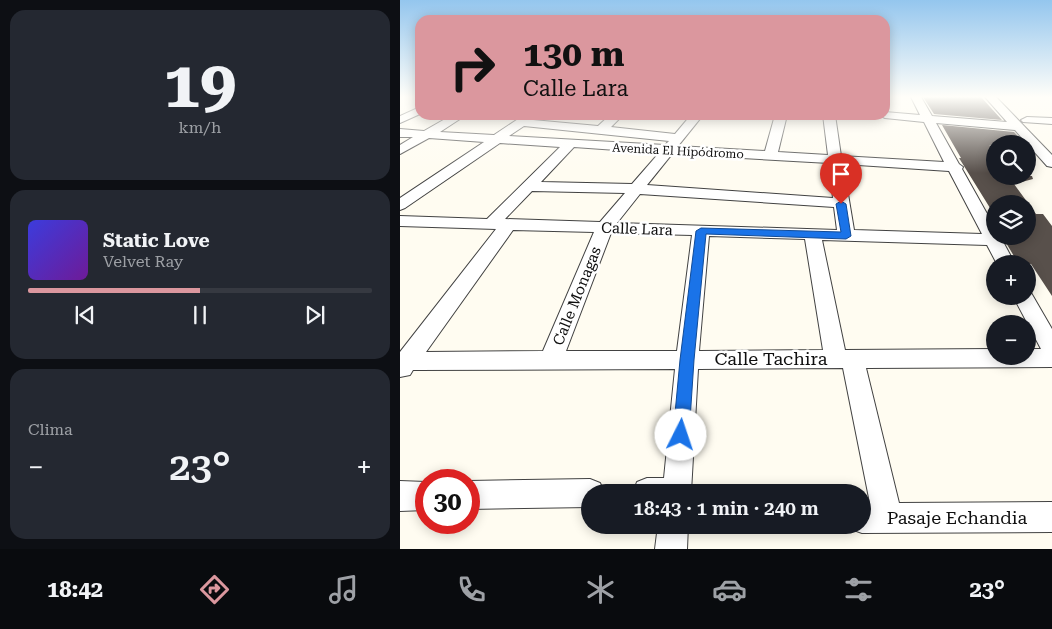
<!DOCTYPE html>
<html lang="es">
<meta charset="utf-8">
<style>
:root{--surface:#171b24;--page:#242831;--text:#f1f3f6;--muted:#9ea1a6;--line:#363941;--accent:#db979e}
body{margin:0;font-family:"Roboto Serif",serif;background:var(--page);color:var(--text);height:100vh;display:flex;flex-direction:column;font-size:19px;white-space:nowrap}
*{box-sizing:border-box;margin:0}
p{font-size:16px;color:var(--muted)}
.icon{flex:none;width:28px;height:28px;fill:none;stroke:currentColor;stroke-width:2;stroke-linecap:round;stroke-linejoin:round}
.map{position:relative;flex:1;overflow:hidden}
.sheet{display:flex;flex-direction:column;gap:10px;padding:10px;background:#0d0f14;width:400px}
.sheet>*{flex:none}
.guide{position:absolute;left:15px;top:15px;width:475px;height:105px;border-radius:15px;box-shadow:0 2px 12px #0003;background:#db979e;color:#111;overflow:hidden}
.tools{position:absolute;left:586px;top:135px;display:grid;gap:10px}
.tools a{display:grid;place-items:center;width:50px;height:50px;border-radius:50%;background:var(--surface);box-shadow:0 2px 12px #0003;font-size:25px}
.speed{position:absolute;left:15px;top:469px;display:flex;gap:10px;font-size:25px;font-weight:700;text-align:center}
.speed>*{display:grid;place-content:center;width:65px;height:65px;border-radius:50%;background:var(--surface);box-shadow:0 2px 12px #0003;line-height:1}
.speed .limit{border:8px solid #d22;background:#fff;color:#111}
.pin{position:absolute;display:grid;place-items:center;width:42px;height:42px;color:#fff;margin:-51px -21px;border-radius:50% 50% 50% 0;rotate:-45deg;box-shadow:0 0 5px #0007}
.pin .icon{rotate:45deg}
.me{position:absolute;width:55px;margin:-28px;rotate:4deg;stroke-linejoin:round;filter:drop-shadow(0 0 4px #0008)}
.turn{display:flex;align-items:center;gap:18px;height:105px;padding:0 25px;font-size:22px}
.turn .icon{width:65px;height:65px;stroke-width:2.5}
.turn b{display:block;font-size:35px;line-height:42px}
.big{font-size:38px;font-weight:600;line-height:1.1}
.sheet .widget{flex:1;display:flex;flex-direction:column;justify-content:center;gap:8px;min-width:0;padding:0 18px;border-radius:15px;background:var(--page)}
.sheet .dial{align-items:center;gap:0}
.dial b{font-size:65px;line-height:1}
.song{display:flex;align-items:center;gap:15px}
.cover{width:60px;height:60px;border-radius:8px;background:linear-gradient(135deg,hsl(240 70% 55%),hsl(280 70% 35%))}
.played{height:5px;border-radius:2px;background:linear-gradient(90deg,var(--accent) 50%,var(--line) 50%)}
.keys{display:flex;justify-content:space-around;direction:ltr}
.heat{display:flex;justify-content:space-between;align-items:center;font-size:28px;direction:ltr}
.trip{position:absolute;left:181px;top:484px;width:290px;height:50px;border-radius:25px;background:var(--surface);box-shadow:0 2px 12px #0003;font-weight:600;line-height:50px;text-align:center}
.menu{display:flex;height:80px;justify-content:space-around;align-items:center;background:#090b0e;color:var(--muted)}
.menu .icon{width:35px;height:35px}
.menu .active{color:var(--accent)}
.menu b{font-size:22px;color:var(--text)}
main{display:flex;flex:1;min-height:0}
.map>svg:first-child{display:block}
.building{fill:#58504b}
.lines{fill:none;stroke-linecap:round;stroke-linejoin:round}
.minor-casing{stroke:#424242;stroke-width:2}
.minor{fill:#fff;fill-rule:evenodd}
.route{fill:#1a73e8;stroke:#114b97}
.labels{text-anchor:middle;stroke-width:5;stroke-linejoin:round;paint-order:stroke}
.far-street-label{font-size:12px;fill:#0f0f0f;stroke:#fff}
.street-label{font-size:15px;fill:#0f0f0f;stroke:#fff}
.near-street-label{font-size:18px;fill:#0f0f0f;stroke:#fff}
</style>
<main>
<section class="sheet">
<div class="widget dial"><b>19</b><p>km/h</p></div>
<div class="widget">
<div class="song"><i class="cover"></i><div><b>Static Love</b><p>Velvet Ray</p></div></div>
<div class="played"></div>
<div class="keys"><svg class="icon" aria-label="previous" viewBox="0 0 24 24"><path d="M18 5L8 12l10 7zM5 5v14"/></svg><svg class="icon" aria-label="pause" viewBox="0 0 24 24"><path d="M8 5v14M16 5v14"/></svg><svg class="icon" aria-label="next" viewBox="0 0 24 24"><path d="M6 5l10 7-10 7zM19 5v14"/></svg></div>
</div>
<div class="widget"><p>Clima</p>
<div class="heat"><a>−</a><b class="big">23°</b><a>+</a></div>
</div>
</section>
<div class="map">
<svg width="652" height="549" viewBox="0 0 652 549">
<rect width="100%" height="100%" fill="#fffcf1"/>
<!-- building -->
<path class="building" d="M523,97H581L602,120L534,114Z
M542,125L614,132L625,144L589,145L595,147V176H632L633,179L614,184L636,214H643L652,226V296L631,264L618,263L602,236H628V204H595V216L559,158H561Z"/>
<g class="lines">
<!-- minor casing -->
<g class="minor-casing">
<path id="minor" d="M511,97H521L532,116L607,122L585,97H596L652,155V167L647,166L615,130L536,123L559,164L563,167L562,169L595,228V236H600L615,264H597L587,245L422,240L445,350L595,349V356H628V349H641L613,296H628V290L630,291L652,329V367L466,368L499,503L652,502V532L462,533L451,529L450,525H462V503H470L443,368L298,369L291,492H233L237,482L247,478H264L275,369L13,370L10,375L0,377V352L96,229L0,226V216L87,219L160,147L100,143L5,208L0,210V198L84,142L29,138L0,154V145L13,137H0V129L24,131L52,115H66L40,132L94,135L124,115H138L133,120L198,126L210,115H223L211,127L275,134L291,115H303L278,146L365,151L375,115H387L378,152L428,155L423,115H435L441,156L544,162L524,122L485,118L479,115H485V112L520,115ZM124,126L269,141L265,145L109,136ZM174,147L259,153L232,184L141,182ZM272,154L429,163L433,198L247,185ZM443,164L549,171L582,234L454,230ZM132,191L225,193L200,222L105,219ZM240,194L434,207L437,230L217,223ZM113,230L194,232L143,351L26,352ZM211,233L292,235L277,351H166ZM309,236L405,239L423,350L299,351Z
M20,107V114L0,123V116Z
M627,117L652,118V124L623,122L621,120Z
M190,479L200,483L204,492H190V507L69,509V481Z
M0,481L26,482V510L0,511Z
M258,525H288L287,549H255Z"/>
</g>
<!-- minor -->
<use href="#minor" class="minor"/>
</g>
<!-- sky -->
<linearGradient id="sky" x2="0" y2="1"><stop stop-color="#94c6ee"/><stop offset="0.56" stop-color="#fffef9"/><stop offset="1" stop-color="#fffef9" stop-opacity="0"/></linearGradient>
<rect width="652" height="173" fill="url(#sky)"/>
<!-- route -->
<path class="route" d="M441,201L446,204L451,236L446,239L306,234L294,360L289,435L287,440L281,443L276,440L273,435L280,360L296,231L301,228L441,232L436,204Z"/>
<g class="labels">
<!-- far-street labels -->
<g class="far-street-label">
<text transform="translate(278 151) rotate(3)" y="4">Avenida El Hipódromo</text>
</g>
<!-- street labels -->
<g class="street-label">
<text transform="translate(237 229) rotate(2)" y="5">Calle Lara</text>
<text transform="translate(177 296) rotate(-68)" y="5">Calle Monagas</text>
</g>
<!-- near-street labels -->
<g class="near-street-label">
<text x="371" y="365">Calle Tachira</text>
<text x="557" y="524">Pasaje Echandia</text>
</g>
</g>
</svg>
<div class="tools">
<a><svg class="icon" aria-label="search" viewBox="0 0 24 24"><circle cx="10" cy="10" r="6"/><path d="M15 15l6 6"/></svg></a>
<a><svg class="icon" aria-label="layers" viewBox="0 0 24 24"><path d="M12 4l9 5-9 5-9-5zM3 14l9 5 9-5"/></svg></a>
<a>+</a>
<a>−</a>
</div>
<div class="speed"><div class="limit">30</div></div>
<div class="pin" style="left:441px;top:204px;background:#d93025"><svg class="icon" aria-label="arrive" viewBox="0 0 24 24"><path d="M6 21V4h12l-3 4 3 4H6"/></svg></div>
<svg class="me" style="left:281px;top:435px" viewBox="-20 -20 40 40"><circle r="19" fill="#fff"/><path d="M0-13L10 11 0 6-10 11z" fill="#1a73e8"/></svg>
<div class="trip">18:43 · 1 min · 240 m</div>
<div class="guide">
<div class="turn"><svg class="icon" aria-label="right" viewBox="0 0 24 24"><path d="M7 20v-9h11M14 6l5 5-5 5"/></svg><div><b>130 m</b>Calle Lara</div></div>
</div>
</div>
</main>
<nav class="menu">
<b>18:42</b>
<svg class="icon active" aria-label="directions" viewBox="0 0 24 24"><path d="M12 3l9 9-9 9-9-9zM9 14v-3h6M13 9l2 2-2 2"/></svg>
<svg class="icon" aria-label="music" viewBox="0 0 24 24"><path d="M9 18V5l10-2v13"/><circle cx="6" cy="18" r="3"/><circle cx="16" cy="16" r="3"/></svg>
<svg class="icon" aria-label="phone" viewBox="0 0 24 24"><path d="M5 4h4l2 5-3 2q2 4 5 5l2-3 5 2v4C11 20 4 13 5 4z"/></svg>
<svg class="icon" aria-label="climate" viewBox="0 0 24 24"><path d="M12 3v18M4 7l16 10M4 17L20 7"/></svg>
<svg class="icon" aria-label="car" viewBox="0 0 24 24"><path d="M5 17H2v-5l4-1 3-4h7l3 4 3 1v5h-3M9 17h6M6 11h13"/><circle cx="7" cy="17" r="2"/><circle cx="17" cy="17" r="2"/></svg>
<svg class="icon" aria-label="filters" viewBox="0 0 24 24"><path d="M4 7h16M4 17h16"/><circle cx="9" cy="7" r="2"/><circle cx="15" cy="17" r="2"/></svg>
<b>23°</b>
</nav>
